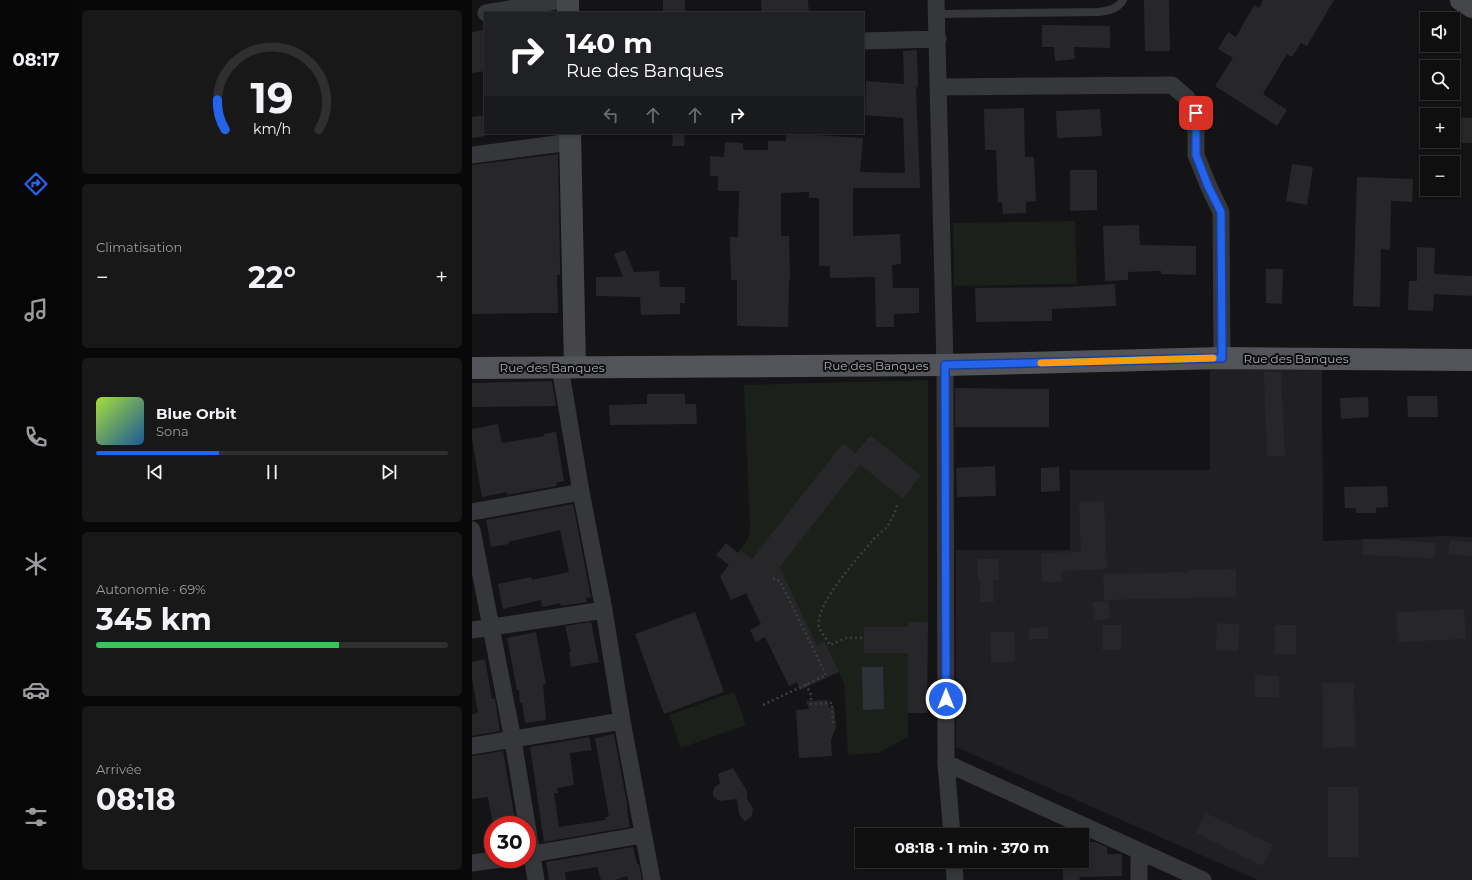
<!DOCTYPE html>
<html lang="fr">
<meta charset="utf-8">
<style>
:root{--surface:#0f0f10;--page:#181819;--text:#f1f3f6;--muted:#9b9c9f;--line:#2f2f30;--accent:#2563eb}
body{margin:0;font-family:Montserrat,sans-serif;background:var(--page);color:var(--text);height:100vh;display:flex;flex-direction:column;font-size:15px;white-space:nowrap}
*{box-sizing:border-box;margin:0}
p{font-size:13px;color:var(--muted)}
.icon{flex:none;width:22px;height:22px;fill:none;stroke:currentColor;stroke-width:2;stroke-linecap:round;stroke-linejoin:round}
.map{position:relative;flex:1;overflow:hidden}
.details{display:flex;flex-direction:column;gap:10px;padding:10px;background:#080809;width:400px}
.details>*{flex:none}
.hud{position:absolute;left:12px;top:12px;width:380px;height:122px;border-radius:0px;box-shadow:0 2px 6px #0003,0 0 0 1px var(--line);background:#202124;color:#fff;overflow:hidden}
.fabs{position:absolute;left:948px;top:12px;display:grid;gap:8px}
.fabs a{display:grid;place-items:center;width:40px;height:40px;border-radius:0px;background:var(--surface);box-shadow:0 2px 6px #0003,0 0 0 1px var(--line);font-size:20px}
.speed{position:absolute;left:12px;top:816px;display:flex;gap:8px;font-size:20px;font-weight:700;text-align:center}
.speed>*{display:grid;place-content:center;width:52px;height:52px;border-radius:50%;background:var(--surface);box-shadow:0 2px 6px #0003,0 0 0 1px var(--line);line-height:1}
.speed .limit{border:6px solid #d22;background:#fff;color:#111}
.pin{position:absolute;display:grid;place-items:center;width:34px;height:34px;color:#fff;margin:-17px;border-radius:8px;box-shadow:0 2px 6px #0006}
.me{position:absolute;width:44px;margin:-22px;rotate:0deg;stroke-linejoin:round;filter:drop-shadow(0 0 3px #0008)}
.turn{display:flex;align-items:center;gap:14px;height:84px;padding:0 16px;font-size:18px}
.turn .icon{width:52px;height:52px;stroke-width:2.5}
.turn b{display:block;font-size:28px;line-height:34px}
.lanes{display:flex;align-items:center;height:38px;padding:0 16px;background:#0003;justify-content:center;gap:20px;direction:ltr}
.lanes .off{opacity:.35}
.big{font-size:30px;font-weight:700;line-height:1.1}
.details .widget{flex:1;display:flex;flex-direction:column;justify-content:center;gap:6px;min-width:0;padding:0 14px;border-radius:6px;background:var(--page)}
.details .dial{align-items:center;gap:0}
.dial svg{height:104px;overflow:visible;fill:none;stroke:var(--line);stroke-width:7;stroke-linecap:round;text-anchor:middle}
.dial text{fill:var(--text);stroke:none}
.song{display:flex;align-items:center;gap:12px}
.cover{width:48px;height:48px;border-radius:6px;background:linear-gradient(135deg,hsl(80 70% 55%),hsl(210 70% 35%))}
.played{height:4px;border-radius:2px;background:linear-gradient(90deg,var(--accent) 35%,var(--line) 35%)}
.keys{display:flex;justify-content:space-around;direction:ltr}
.heat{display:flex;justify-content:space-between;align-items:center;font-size:22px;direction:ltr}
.charge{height:6px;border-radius:3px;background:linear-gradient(90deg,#34c759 69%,var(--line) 0)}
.trip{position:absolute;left:383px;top:828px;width:234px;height:40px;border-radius:0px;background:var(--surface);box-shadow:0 2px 6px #0003,0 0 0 1px var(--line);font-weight:700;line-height:40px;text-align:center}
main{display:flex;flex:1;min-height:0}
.dock{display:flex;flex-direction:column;width:72px;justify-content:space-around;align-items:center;background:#060606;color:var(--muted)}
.dock .icon{width:28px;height:28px}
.dock .active{color:var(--accent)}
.dock b{font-size:18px;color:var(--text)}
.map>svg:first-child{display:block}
.built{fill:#202022}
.green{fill:#1b201b}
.water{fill:#2c3338}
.building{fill:#272729}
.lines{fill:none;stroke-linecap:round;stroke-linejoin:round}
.path{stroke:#3c3d41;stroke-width:2.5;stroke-dasharray:2 3;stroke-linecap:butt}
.lane{stroke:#36373a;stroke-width:8}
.street{stroke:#36373a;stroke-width:17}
.secondary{stroke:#44464a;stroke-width:22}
.primary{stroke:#525459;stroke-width:22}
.route-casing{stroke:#184099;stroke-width:10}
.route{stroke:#2563eb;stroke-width:7}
.slow{stroke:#f59e0b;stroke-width:7}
.labels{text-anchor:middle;stroke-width:4;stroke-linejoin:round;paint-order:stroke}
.street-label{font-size:12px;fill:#a8acb4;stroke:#0f0f10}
</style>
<main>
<nav class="dock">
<b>08:17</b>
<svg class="icon active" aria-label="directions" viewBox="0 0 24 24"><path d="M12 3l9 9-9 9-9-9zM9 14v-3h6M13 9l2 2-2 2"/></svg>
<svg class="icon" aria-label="music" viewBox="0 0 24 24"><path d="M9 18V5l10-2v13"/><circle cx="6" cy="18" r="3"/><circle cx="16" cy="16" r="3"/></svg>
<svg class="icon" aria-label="phone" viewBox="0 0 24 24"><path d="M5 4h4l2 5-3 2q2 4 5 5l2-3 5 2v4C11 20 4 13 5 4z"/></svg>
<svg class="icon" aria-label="climate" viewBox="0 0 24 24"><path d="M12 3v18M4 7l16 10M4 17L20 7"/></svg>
<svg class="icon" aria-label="car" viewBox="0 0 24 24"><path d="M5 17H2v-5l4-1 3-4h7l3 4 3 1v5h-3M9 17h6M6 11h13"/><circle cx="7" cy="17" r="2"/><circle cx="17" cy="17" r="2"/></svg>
<svg class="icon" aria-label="filters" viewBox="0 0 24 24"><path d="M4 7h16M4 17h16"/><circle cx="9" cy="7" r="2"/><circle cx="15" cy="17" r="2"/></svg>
</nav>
<section class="details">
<div class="widget dial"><svg viewBox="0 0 100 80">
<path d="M14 69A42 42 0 1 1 86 69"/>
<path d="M14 69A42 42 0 0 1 8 46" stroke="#2563eb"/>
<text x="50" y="56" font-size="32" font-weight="700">19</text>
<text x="50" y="72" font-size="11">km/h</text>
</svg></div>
<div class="widget"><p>Climatisation</p>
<div class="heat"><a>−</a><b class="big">22°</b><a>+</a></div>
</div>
<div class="widget">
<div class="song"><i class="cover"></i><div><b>Blue Orbit</b><p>Sona</p></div></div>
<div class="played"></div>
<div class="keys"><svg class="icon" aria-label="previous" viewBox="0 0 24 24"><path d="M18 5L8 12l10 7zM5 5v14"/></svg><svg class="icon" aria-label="pause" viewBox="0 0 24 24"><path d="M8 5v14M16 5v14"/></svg><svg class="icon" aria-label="next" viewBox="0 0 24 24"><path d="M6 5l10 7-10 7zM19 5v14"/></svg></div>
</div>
<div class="widget"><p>Autonomie · 69%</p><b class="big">345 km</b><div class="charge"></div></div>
<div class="widget"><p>Arrivée</p><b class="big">08:18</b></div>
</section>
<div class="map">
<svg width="1000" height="880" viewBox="0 0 1000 880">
<rect width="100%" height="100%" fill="#141416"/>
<!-- built -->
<path class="built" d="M738,368L850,369L851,541L971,536L1000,537V880H786L484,747V550H598V470H738Z"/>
<!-- green -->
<path class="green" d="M603,221L605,284L482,286L481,223Z
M456,380V622H436V737L406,753L376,755L372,683L352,642L345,645L312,575L297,581L388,465L431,498L449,475L397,435L383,453L280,559L268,550L276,539L278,529L272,385Z
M262,692L274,725L209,748L197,715Z"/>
<!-- water -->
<path class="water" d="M390,667H411L412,709L391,710Z"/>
<!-- building -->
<path class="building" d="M191,0H213V12H191Z
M289,0H336L337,13H290Z
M672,0H697L698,51H673Z
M791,0H862L835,46L829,43L820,57L815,54L791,94L815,110L805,126L743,86L761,58L746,49L756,32L764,37L782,5L787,8Z
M570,25L638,26V48L602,47L603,59L583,61L582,47H570Z
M13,30V71L0,73V32Z
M445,50L446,87H444L448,188H381V236L428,234L429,264L420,265L421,288H447V313L422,314V327H404L403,277L358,278V266H347V198H337V192L309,193V236H317L318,280H317L316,327L265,326V280H259L258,237H266L267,191H246V176H238V156L252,157L253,142L271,143V150H296V141H314V133L391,138L388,172L433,173L431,118L393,115L394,81L432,84L431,51Z
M552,108L553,157H562L564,201L554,202V213L531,214L530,202L526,203L524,150H513L512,109Z
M628,109L630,136L585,138L584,111Z
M13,115V136L0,138V117Z
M981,117L1000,118V143H981Z
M201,133H213L212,146H200Z
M86,154L88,266V275H85L86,313L0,314V165Z
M820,164L841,167L835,205L814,201Z
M598,170H625V210L598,211Z
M885,177L941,179L940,202L919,201L918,250L909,249L908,307L881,306Z
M667,225L668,245L724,246V275L689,274V271L656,272V280L633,281L631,226Z
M945,247L963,248L962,274L1000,276V296L962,294L961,311L936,310L937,281H945Z
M153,250L162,272L187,271L188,287H213V303H208V314L169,315L168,297L124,296V277H151L142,254Z
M794,269H811L810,304L794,303Z
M643,284L644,306L580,309V321L504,322L503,288L593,287Z
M792,372H809L813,456H795Z
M80,381L84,406L0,407V383Z
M483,388L577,389V427H483Z
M175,394H213V404H224L225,424L138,425L137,405L175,404Z
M935,396H965L966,417H936Z
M896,397L897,417L869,419L868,398Z
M26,424L30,443L72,436V434L84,432L92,481L84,483L85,486L35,495V492L10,497L0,439V429Z
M398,435L449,475L431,499L388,465L308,567L345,645L352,641L367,672L328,690L325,682L317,686L293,637L284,642L278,630L289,624L274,593L259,600L248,576L257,565L244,555L254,543L266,553L268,550L280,559L371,443L383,453Z
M523,466L524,496L485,497L484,468Z
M587,467L588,491L569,492V468Z
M915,486L916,507L904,508V513H884V508H873L872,487Z
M632,501L635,569L590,571V582H570L569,553L609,552L607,502Z
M101,504L119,597L114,598L115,602L89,606L88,603L70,607L69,600L31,609L26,584L59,577L60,580L97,572L88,530L36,542L37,544L19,547L14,520Z
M891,539L926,540L964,543L962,559L921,556L890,555Z
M978,540L1000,542V556L976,554Z
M506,559H526L527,580H521L522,602H508V580H506Z
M764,569V597L632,600L631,574L717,572V570Z
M636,601L639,618L623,621L620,602Z
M992,609L994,639L926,642L924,612Z
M223,612L252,692L192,714L163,634Z
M119,622L127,662L99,667L97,652H99L93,626Z
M436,622H456L455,713H436V653H392V627H436Z
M745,623L767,624L766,651L744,650Z
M631,625H649V650H630Z
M803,625H824V654H802Z
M576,627V639H557V628Z
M64,632L74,684L71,685L74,720L53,723L50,703H48L47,690H45L35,638Z
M518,632H542L543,662H519Z
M13,659L20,699H23L28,731L0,736V714L6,713L0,678V662Z
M783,675L807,676V697H783Z
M882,682L883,747L851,748L850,683Z
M356,700L357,708H362L364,727L359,740L360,756L327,758L324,710L337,709L334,701Z
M142,734L156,809L155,810L158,827L72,842L58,747L117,737L120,750L98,753L102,785L85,788L86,793H82L87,827L134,820L133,817H137L123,738Z
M31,751L44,825H21L16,797L0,799V756Z
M261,768L275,791V798H274L281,808L280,816L273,822L267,814L265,799L248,801L244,799L241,796V791L243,787L248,784L246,774Z
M856,787H886V857H856Z
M734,813L801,845L790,866L724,833Z
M614,842H623L635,847V854H650V876L607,877L608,880H591V861H614Z
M161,847L165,864H167L170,880H156L155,876L143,880H129L125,867L93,872L94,880H77L74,862Z"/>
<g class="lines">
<!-- path -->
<path class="path" d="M390,638H374L358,645C355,639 348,632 347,626C343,604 387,557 400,541C404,536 410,532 414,528C420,520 423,512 426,503
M334,684L339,695V704L360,703L361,723
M291,705L354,675L308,581L300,578"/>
<!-- lane -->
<path class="lane" d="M465,14L626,12C636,11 646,9 651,0"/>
<!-- street -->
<path class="street" d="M464,0L473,365L474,763L480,835
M14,13L90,0
M391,41L466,39
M467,87L700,85L715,98L724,113V155L737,187L749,212L750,358
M0,155L99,142
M88,367L109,492L132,610L150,721L180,880
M0,512L109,492
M0,530L41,740L64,880
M0,630L132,610
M0,746L150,721
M474,763L731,880
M55,855L170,835
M482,861L483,880
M0,863L29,859
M667,880V851"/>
<!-- secondary -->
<path class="secondary" d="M96,0V13
M989,0L1000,7
M98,133L103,367"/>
<!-- primary -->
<path class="primary" d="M0,368L473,365L750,358L1000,360"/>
</g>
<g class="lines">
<!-- route casing -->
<g class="route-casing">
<path id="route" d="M474,699L473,365L750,358L749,212L736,186L724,155V113"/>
</g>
<!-- route -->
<use href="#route" class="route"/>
<!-- slow -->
<path class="slow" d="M569,363L741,358"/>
</g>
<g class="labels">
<!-- street labels -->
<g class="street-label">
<text x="824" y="363">Rue des Banques</text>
<text x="404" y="370">Rue des Banques</text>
<text x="80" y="372">Rue des Banques</text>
</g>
</g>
</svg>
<div class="fabs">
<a><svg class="icon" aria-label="sound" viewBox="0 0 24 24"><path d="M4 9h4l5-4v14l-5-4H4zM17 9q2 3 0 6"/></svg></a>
<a><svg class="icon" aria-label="search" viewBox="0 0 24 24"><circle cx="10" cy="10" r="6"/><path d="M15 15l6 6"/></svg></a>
<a>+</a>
<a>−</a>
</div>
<div class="speed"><div class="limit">30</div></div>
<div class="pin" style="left:724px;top:113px;background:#d93025"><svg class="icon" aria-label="arrive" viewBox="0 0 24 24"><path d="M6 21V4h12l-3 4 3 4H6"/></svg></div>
<svg class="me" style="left:474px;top:699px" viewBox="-20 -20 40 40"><circle r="17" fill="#2563eb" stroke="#fff" stroke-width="3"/><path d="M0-11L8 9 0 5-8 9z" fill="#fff"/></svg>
<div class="trip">08:18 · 1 min · 370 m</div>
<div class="hud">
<div class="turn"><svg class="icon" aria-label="right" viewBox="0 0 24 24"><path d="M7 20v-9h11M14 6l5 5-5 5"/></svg><div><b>140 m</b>Rue des Banques</div></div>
<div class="lanes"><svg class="icon off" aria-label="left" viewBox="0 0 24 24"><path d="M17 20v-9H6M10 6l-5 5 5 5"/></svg><svg class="icon off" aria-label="ahead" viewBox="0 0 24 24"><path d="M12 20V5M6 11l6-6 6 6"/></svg><svg class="icon off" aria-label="ahead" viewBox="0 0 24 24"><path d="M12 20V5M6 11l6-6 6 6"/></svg><svg class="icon" aria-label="right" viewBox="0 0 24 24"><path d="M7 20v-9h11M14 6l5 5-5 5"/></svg></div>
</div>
</div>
</main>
